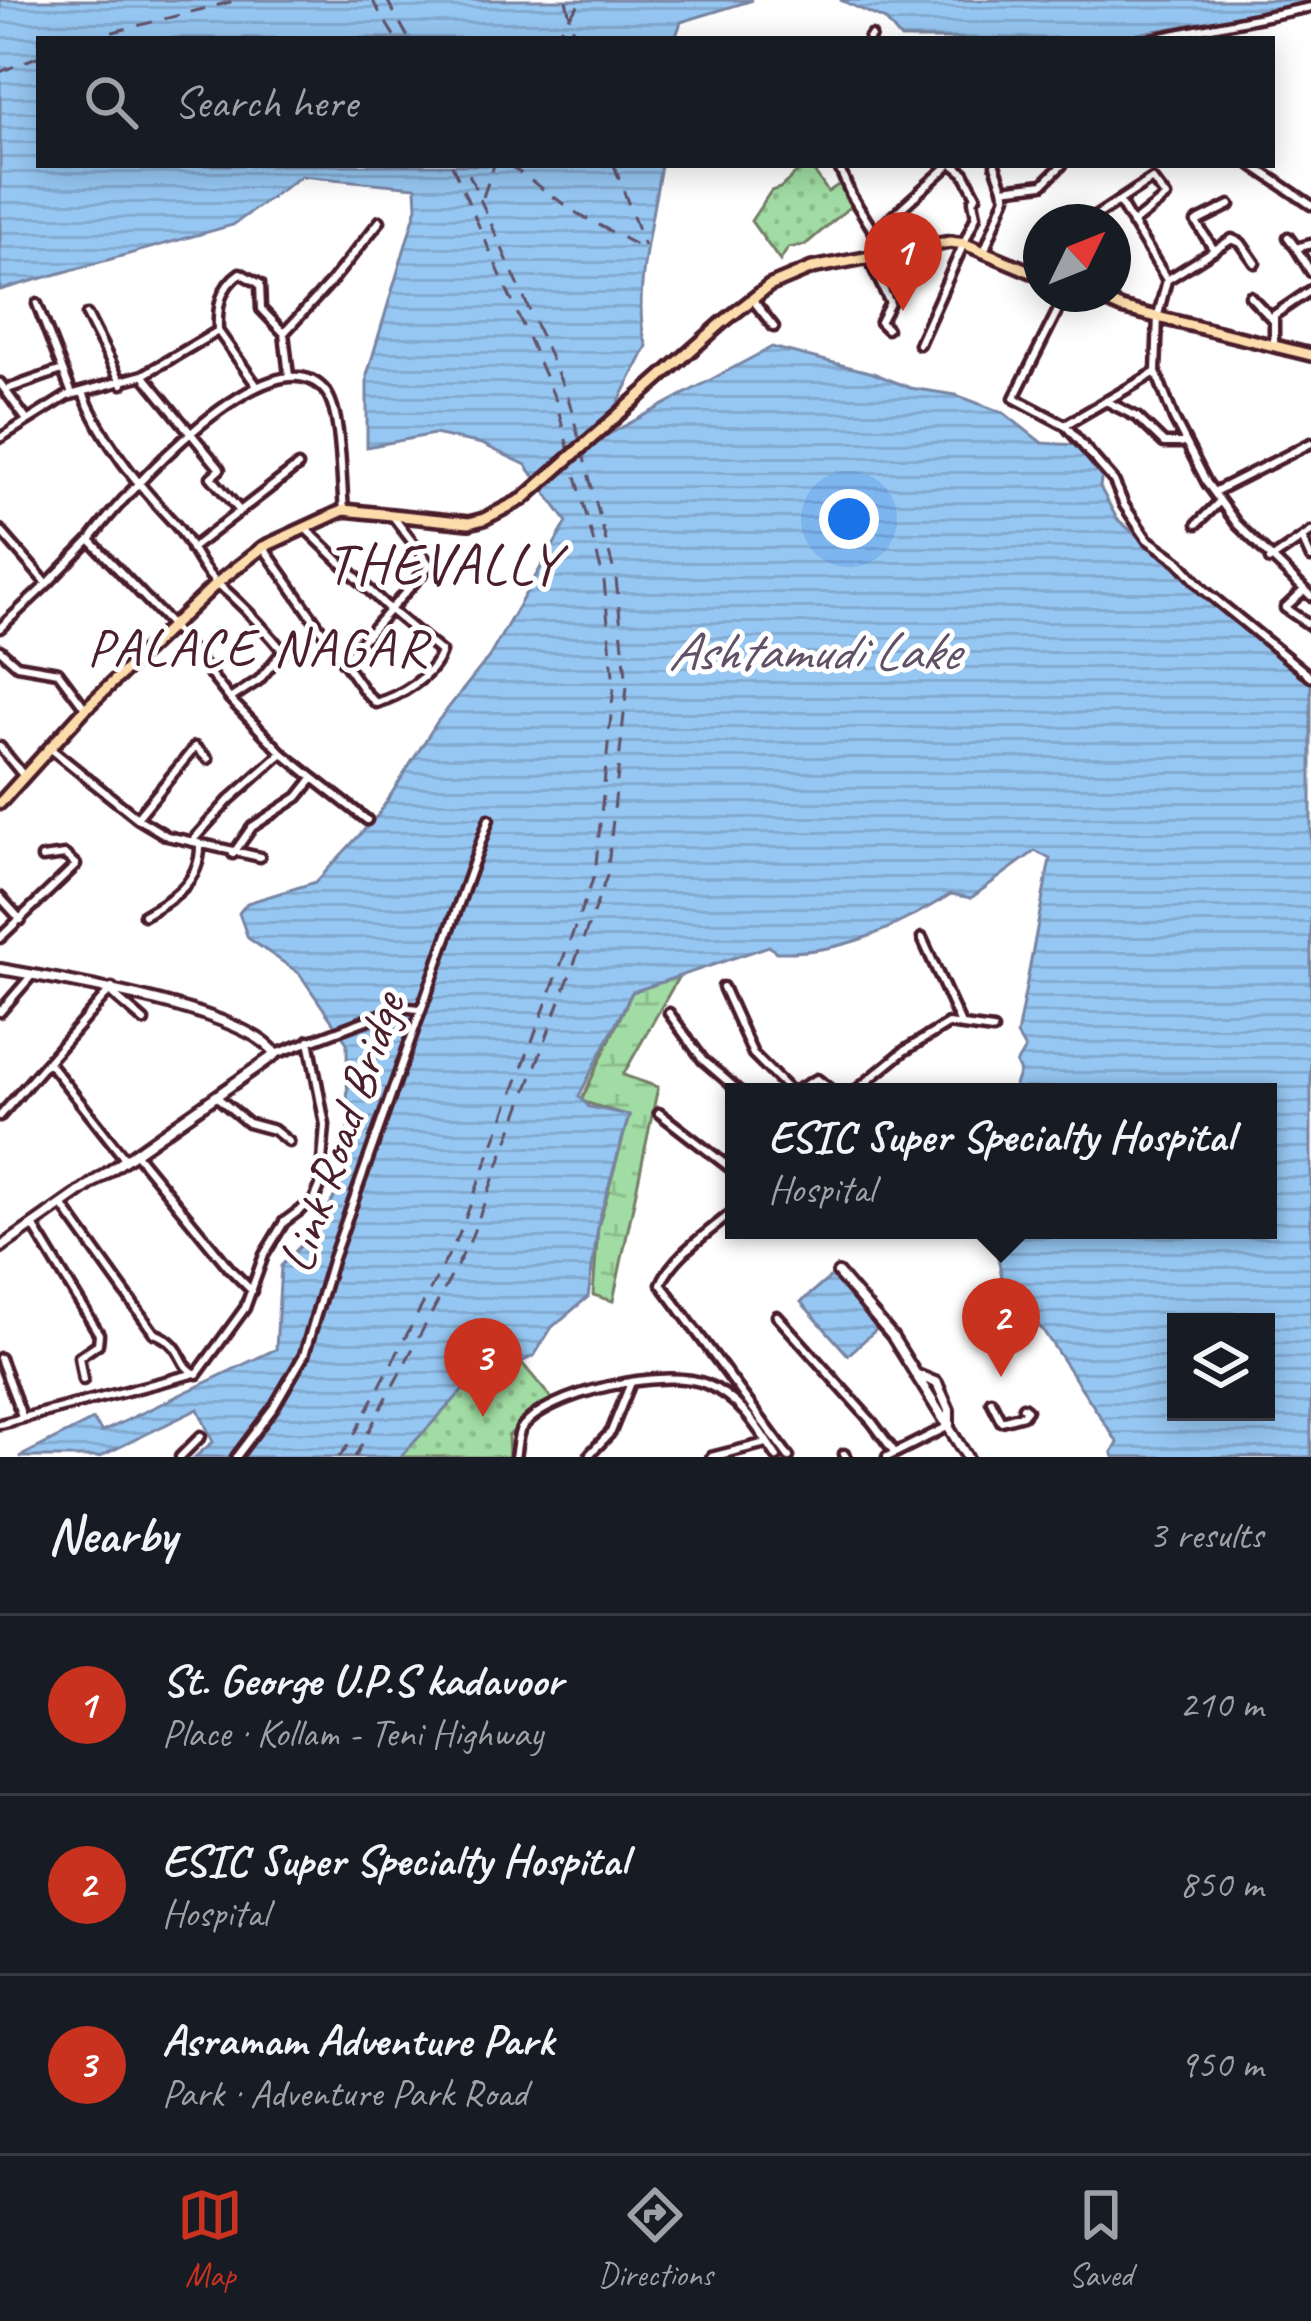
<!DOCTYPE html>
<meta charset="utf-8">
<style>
:root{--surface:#171b24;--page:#242831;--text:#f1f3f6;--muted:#9ea1a6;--line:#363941;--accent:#c8321e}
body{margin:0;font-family:Caveat,sans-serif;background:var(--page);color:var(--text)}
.controls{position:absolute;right:36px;bottom:36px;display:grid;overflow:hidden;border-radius:0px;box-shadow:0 6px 30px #0003}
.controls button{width:108px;height:108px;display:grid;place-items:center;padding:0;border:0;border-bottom:3px solid var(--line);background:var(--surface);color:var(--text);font:60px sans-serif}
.compass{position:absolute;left:1023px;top:204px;width:108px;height:108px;border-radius:50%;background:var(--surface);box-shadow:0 6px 30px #0003;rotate:47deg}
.you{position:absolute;left:849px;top:519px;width:42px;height:42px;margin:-30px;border:9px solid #fff;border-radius:50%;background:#1a73e8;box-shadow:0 0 0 18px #1a73e833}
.badge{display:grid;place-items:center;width:78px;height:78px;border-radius:50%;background:var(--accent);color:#fff;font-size:39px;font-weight:700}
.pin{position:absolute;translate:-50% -99px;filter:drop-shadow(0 3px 6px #0008)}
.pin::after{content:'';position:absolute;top:63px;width:42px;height:36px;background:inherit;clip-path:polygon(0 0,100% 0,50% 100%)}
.popup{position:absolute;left:725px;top:1083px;width:552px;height:156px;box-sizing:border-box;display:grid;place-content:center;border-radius:0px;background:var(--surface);filter:drop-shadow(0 3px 9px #0005);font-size:39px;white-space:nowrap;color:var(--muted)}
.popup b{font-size:45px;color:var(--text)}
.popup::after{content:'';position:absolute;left:50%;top:100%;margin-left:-24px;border:24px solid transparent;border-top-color:var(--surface)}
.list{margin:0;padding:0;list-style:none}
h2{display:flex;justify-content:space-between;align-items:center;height:156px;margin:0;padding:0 48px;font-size:51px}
h2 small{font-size:39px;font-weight:400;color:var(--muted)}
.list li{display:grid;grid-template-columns:78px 1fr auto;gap:36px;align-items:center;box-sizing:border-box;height:180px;padding:0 48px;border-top:3px solid var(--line)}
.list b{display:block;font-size:45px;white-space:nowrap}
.list p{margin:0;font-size:39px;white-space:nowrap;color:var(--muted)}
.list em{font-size:39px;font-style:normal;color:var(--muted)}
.icon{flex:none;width:66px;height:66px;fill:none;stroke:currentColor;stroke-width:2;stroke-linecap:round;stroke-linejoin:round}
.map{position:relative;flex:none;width:1311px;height:1457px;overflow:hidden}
.search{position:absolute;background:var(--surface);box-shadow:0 6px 30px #0003;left:36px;right:36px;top:36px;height:132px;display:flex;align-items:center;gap:30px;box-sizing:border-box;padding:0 42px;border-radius:0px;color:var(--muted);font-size:45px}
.sheet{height:696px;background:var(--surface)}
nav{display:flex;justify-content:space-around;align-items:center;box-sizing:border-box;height:168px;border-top:3px solid var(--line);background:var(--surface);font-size:33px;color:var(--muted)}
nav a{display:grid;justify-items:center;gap:6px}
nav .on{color:var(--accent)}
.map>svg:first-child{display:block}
.wetland{fill:url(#wetland-marsh);stroke:#757e67;stroke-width:3}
.park{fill:url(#park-dots);stroke:#757e67;stroke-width:3}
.water{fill:url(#water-rules);stroke:#7884a2;stroke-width:3;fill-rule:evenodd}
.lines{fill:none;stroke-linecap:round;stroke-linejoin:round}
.ferry{stroke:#615167;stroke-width:3;stroke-dasharray:15 12;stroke-linecap:butt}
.street-casing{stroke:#4a1f2b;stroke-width:15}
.secondary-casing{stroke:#4a1f2b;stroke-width:16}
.primary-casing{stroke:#4a1f2b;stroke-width:18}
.street{stroke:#fff;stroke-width:6}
.secondary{stroke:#fff;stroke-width:8}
.primary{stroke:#fddcac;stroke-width:9}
.labels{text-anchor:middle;stroke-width:10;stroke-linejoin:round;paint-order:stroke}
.street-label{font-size:51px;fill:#4a1f2b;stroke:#fff}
.neighbourhood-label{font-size:54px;letter-spacing:3px;fill:#4a1f2b;stroke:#fff}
.water-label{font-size:54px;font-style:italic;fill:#615167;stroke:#fff}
.quarter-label{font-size:57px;letter-spacing:3px;fill:#4a1f2b;stroke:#fff}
</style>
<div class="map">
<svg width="1311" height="1457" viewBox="0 0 1311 1457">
<defs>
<pattern id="wetland-marsh" width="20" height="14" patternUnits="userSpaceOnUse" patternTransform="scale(3)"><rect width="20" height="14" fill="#a0dca3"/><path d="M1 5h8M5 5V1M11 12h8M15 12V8" fill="none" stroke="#8bbc8c"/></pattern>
<pattern id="park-dots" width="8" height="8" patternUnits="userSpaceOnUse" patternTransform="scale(3)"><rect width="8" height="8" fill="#a0dca3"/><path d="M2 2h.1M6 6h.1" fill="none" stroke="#8bbc8c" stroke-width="1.8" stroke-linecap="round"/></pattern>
<pattern id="water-rules" width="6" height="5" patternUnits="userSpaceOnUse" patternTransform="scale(3)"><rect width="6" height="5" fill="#96c7f2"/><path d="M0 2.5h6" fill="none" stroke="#83aad0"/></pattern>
</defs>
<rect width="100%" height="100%" fill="#fff"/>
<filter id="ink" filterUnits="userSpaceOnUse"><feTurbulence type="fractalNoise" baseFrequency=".00833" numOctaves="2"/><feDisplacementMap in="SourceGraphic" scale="24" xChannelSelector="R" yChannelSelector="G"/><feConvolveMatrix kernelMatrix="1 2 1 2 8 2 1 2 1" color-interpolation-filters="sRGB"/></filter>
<g filter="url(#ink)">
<!-- wetland -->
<path class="wetland" d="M679 976 623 1075 658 1087 613 1301 593 1295 598 1227 629 1116 581 1101 632 992Z"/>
<!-- park -->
<path class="park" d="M805 165H819L815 173 828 192 841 183 852 205 805 245 788 248 780 261 751 221 771 191 780 188Z
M521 1362 552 1399 508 1436 509 1457H400L466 1387Z"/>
<!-- water -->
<path class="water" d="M0 0H753L681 22 675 39H39V165H661C654 210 630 307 647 346L600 439 772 347 873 373 910 388 956 395 1004 413 1042 443 1077 445 1102 473 1100 487 1117 519 1307 677 1311 683V1457H1114L1112 1452 1118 1443 1044 1332 1015 1299 1006 1298 1011 1293 1008 1281 1003 1282 997 1253 1005 1250 999 1230H1268V1092H1012L1020 1072 1016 1064 1025 1049 1017 1035 1050 859 1035 851 971 898 951 894C895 928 844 954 776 952L769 946 632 992 579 1096 589 1107 629 1115 599 1220 588 1297 552 1327 534 1356 466 1387 400 1457H195L213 1442 198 1409 99 1457H19L93 1420 102 1432 276 1349 281 1266 317 1229 348 1171 347 1043 299 973 248 938 239 913 247 903 316 882 378 815 437 722 489 657 567 522 526 465 482 444 434 434 367 447V375L417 207 416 187 301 176 233 225 0 290ZM1176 1322H1266V1412H1176Z
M840 0H1311V4L1108 39H901L885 20Z
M834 1274 880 1326 848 1355 801 1302Z"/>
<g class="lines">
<!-- ferry -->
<path class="ferry" d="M372 0 396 39
M387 0 409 39
M566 0 575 39
M86 39 238 0
M553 39 582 0
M0 72 39 56
M452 165 556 401 569 451
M509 165 578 214 644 249
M614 165 644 246
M483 197 494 165
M339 1457 350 1443 459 1235 595 874 614 686 604 581 572 461
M355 1457 470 1241 607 876 627 686 616 579 568 397 465 165"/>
<defs>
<path id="street" d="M869 39 871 36
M1152 39 1311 7
M838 165 851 195 887 253 915 220
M1252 165 1311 205
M1003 189 1043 184 1062 165
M1120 203 1167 280
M1087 222 1152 179 1166 197 1132 224
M874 233 949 165
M1288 237 1296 248 1311 244
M1296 248 1311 272
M1214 250 1196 222 1230 205
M984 252 1006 196 995 165
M868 257 890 303 880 322 887 329
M1255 263 1241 243 1232 239 1167 280 1158 315 1156 372 1174 419 1207 483 1237 524 1311 596
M1066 294 1014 398 1065 425 1114 481 1124 505 1147 539 1178 561 1204 590 1311 677
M1250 296 1273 320
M752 299 774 327
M37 304 72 394
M87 315 122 384
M218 331 257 386
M1274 343V315L1311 290
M919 344 976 216 973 201 976 196 964 173 954 165
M143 375 220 469 211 477 239 510
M289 376 284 333 331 282 380 221
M0 383 26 419
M5 390 62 370
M83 393C103 442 138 485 174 523 191 541 199 568 218 584 242 604 263 627 283 651L259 680 230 699
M1106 401 1137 417 1164 443H1186
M1065 425 1156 372
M0 438 67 396 143 375 218 331C217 307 220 287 240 273L260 284 261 309 284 333
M1214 492 1311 443
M1197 524 1220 501
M0 530 47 584 0 628
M1302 538 1311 558
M263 547 365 692 376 703C400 696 433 677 441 652L389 609 305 528
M191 549 298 466
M1270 560 1311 532
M47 584 90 540
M1304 590 1285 608 1311 626
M0 650 17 665 58 672 85 708
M343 662 430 565 391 514
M0 747 23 775
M51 749 137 818 167 836 260 857
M313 778 367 820
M137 818 195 747 208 759
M193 840 229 800 281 754
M233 854 252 827 298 797 313 778 282 753 230 699 172 626 90 540C120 499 274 325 326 392 342 413 341 482 344 510
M0 897 21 920
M144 915C173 899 201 881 200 845
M0 938 76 865 65 855 42 858
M922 938 960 1022
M723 987 753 1054 791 1092
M109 991 144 1021
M0 1012 32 975
M669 1013 703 1060 740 1092
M276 1054 401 1007 418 1009
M49 1063 125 1159
M793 1092 817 1079 834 1092
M854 1092 904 1051 948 1024 993 1030
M217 1097 248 1123 274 1130 289 1142
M659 1113 734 1171
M0 1116 112 988
M135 1153 230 1269 252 1291
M63 1206 154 1333C186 1345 177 1367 197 1374L245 1308 264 1255 284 1222 314 1200 320 1186 325 1125 309 1040
M734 1211C710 1231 673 1255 661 1284L789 1457
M34 1227 99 1334 98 1344 79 1357 83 1380
M777 1316 872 1422 895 1453
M0 1358 22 1416
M991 1401 1001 1421 1023 1415 1027 1410 1023 1407
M0 1424 192 1374
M590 1454 611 1432 630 1385
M844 1454 846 1457
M180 1457 201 1436
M236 1457 274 1407 304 1355 332 1261 489 819
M515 1457C517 1449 517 1436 521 1429 545 1392 667 1367 706 1384 740 1398 758 1428 777 1457
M711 1457 766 1443
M887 1457 949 1426"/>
<path id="secondary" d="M0 969C57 979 244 1009 276 1054L0 1248
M838 1273 892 1336 967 1457
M915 1374 937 1383 949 1410V1425"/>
<path id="primary" d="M1090 294 1121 308 1311 355
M0 803 86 708 217 583 263 547 344 510 469 523 484 519 523 499 722 323 769 286 812 268 950 242 965 244 1041 276"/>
</defs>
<!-- street casing -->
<use href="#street" class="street-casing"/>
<!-- secondary casing -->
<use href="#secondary" class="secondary-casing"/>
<!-- primary casing -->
<use href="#primary" class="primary-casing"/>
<!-- street -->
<use href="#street" class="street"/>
<!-- secondary -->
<use href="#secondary" class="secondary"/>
<!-- primary -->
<use href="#primary" class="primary"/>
</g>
</g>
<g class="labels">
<!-- street labels -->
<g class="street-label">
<text transform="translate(340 1132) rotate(-71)" y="18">Link Road Bridge</text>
</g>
<!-- neighbourhood labels -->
<g class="neighbourhood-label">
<text x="258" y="665">PALACE NAGAR</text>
</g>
<!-- water labels -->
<g class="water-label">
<text x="813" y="669">Ashtamudi Lake</text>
</g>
<!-- quarter labels -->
<g class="quarter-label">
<text x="444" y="583">THEVALLY</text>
</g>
</g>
</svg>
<div class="controls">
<button><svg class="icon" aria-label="layers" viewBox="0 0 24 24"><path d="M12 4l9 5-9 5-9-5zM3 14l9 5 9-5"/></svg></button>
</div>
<svg class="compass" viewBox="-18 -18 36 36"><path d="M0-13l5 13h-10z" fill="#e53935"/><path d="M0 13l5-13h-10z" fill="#9ea1a6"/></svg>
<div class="you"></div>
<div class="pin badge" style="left:903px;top:311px">1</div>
<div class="pin badge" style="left:1001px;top:1377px">2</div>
<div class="popup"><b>ESIC Super Specialty Hospital</b>Hospital</div>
<div class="pin badge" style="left:483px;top:1417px">3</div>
<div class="search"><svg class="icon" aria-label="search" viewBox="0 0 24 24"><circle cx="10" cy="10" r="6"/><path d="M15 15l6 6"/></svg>Search here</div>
</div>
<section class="sheet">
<h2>Nearby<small>3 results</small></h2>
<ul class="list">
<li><span class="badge">1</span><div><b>St. George U.P.S kadavoor</b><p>Place · Kollam - Teni Highway</p></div><em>210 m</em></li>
<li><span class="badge">2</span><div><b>ESIC Super Specialty Hospital</b><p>Hospital</p></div><em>850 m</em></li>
<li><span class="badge">3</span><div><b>Asramam Adventure Park</b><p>Park · Adventure Park Road</p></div><em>950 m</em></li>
</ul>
</section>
<nav>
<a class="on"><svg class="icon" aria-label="map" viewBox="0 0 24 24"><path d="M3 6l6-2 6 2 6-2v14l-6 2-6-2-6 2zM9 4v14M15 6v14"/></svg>Map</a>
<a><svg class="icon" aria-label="directions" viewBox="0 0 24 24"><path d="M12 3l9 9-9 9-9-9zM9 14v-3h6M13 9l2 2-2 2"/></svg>Directions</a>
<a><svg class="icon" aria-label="saved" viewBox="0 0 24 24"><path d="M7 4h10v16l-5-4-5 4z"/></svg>Saved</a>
</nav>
